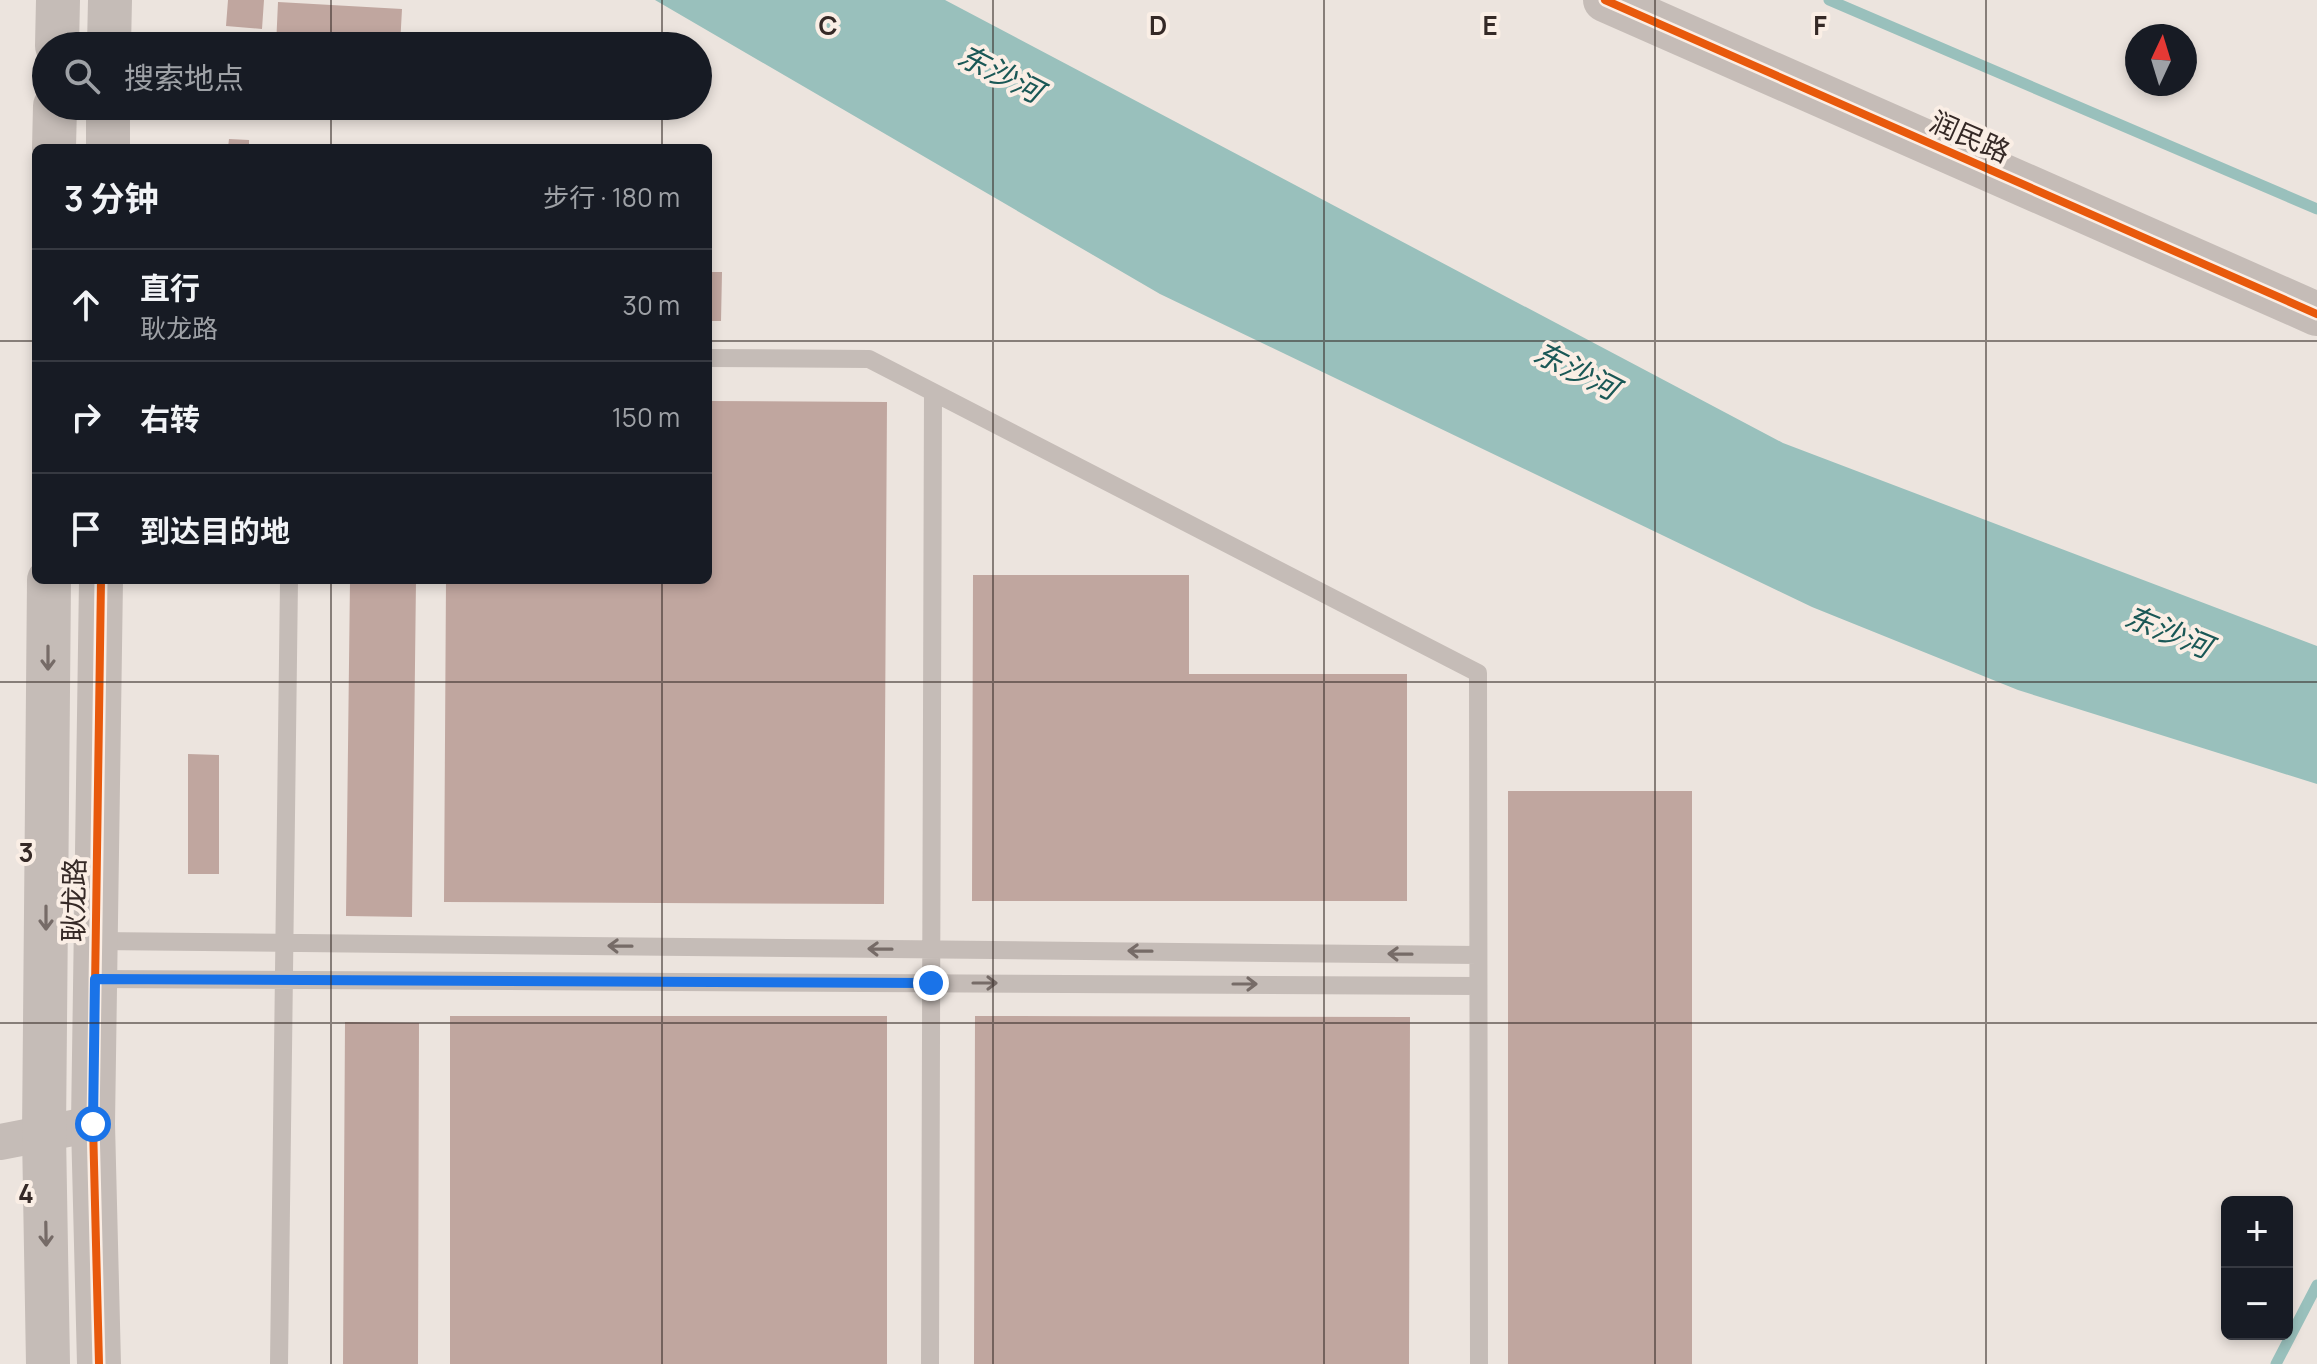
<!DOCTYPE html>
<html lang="zh">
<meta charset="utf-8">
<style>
:root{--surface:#171b24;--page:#20242c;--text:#f1f3f6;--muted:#9ea1a6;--line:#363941}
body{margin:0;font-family:Manrope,"Noto Sans SC",sans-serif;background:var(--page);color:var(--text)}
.controls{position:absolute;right:24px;bottom:24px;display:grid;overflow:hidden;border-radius:12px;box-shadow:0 4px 12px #0003}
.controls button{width:72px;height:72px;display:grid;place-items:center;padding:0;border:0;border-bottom:2px solid var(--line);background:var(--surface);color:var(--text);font:40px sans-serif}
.compass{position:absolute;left:2125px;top:24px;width:72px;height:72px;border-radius:50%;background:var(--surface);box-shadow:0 4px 12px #0003;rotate:4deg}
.stop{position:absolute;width:24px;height:24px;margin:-18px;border:6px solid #1a73e8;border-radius:50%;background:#fff}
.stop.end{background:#1a73e8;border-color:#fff;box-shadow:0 2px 8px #0008}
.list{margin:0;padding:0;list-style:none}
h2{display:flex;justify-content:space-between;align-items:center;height:104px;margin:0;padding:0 32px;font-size:34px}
h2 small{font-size:26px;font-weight:400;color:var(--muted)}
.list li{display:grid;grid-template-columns:52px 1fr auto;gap:24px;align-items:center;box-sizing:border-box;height:112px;padding:0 32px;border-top:2px solid var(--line)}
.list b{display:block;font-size:30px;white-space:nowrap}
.list p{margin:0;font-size:26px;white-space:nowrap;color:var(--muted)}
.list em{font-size:26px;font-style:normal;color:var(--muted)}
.icon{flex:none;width:44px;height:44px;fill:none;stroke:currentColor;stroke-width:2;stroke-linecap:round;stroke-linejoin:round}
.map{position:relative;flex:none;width:2317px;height:1364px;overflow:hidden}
.search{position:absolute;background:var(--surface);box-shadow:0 4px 12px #0003;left:32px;top:32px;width:680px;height:88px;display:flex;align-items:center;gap:20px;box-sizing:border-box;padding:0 28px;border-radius:44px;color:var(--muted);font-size:30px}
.panel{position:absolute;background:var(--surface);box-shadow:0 4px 12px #0003;left:32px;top:144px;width:680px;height:440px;border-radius:12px}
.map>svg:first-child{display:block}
.water{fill:#99c0bc}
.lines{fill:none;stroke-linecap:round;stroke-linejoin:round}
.stream{stroke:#99c0bc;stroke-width:11}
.building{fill:#c0a69f}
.service{stroke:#c5bcb7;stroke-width:18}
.minor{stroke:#c5bcb7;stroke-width:36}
.tertiary{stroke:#c5bcb7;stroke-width:44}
.cycleway-casing{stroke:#faeee5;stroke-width:13}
.cycleway{stroke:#e8590c;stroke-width:8}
.oneway{stroke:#766b67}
.route{stroke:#1a73e8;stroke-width:10}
.grid{fill:none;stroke:#352926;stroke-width:2;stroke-opacity:0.55}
.labels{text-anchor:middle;stroke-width:8;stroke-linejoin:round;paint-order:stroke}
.street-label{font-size:28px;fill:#352926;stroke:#faeee5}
.water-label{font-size:30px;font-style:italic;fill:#1a5856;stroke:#faeee5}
.grid-label{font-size:26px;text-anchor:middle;font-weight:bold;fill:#352926;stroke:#faeee5;stroke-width:8;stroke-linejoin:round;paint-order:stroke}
</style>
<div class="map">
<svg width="2317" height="1364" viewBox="0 0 2317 1364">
<rect width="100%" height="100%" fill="#ece4de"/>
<!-- water -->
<path class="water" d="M655 0H945L1783 443 2317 646V784L2018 690 1812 607 1160 294Z"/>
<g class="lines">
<!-- stream -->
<path class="stream" d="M1829 0 2317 209
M2276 1364 2317 1285"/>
</g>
<!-- building -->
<path class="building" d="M228 0H264L262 29 226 26Z
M278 2 402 9 400 46H276Z
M229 139 249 140V148H228Z
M708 272H722L721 321H708Z
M708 401 887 402 884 904 444 902 446 580H708Z
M973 575H1189V674H1407V901H972Z
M350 580H416L412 917 346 916Z
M188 754 219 755V874H188Z
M1508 791H1692V1364H1508Z
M450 1016H887V1364H450Z
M975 1016 1410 1017 1409 1364H974Z
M345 1022 419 1023 418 1364H343Z"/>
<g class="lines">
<!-- service -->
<path class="service" d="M206 106H257
M708 358 869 359 1478 673 1479 1364
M96 941 1478 955
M95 979 1478 986
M279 1364 289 580
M930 1364 933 392"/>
<!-- minor -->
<path class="minor" d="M0 1142 93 1124"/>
<!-- tertiary -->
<path class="tertiary" d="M1605 0 2317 314
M57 46 58 0
M109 46 110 0
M54 148 55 106
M108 148V106
M48 1364 44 1134 49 580
M99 1364 93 1124 101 580"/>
<defs>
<path id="cycleway" d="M1605 0 2317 314
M99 1364 93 1124 101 580"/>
</defs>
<!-- cycleway casing -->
<use href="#cycleway" class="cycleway-casing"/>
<!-- cycleway -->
<use href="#cycleway" class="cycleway"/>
</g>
<!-- one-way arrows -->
<defs><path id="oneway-shaft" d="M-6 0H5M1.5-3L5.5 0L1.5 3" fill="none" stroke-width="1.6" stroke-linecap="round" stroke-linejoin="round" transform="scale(2)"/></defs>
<g class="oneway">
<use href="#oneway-shaft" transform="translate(48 658) rotate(90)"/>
<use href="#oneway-shaft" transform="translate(46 918) rotate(90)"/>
<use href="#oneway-shaft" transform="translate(620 946) rotate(-179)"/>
<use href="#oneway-shaft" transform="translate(880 949) rotate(-179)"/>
<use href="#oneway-shaft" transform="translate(1140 951) rotate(-179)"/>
<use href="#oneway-shaft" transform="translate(1400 954) rotate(-179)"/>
<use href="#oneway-shaft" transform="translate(985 983)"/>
<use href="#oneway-shaft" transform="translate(1245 984)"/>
<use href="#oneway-shaft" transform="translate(46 1234) rotate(89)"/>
</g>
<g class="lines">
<!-- route -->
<path class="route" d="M93 1124 95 979 931 983"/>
</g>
<!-- grid -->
<path class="grid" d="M331 0V46M662 0V46M993 0V1364M1324 0V1364M1655 0V1364M1986 0V1364M331 106V148M662 106V148M0 341H36M708 341H2317M331 580V1364M662 580V1364M0 682H2317M0 1023H2317"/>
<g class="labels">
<!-- street labels -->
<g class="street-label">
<text transform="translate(1970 137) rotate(24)" y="10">润民路</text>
<text transform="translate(74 900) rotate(-89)" y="10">耿龙路</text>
</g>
<!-- water labels -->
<g class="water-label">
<text transform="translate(1000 74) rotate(27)" y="10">东沙河</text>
<text transform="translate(1576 371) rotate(27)" y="10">东沙河</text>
<text transform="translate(2168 632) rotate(22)" y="10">东沙河</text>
</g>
</g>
<g class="grid-label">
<text x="828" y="35">C</text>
<text x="1158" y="35">D</text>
<text x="1490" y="35">E</text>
<text x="1820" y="35">F</text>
<text x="26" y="862">3</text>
<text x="26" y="1203">4</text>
</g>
</svg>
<div class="controls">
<button>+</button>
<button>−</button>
</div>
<svg class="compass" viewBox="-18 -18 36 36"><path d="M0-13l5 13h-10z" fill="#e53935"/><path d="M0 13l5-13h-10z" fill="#9ea1a6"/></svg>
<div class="stop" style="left:93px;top:1124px"></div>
<div class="stop end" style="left:931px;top:983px"></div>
<div class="search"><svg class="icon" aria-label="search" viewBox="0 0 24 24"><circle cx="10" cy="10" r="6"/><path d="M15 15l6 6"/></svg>搜索地点</div>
<section class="panel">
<h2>3 分钟<small>步行 · 180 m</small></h2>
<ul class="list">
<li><svg class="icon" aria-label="ahead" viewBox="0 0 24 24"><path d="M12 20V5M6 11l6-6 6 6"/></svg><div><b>直行</b><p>耿龙路</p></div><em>30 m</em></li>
<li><svg class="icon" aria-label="right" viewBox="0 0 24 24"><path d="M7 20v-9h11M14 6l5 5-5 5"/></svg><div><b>右转</b></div><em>150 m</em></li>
<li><svg class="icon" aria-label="arrive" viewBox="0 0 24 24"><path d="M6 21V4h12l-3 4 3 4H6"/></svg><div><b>到达目的地</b></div></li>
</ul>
</section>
</div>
